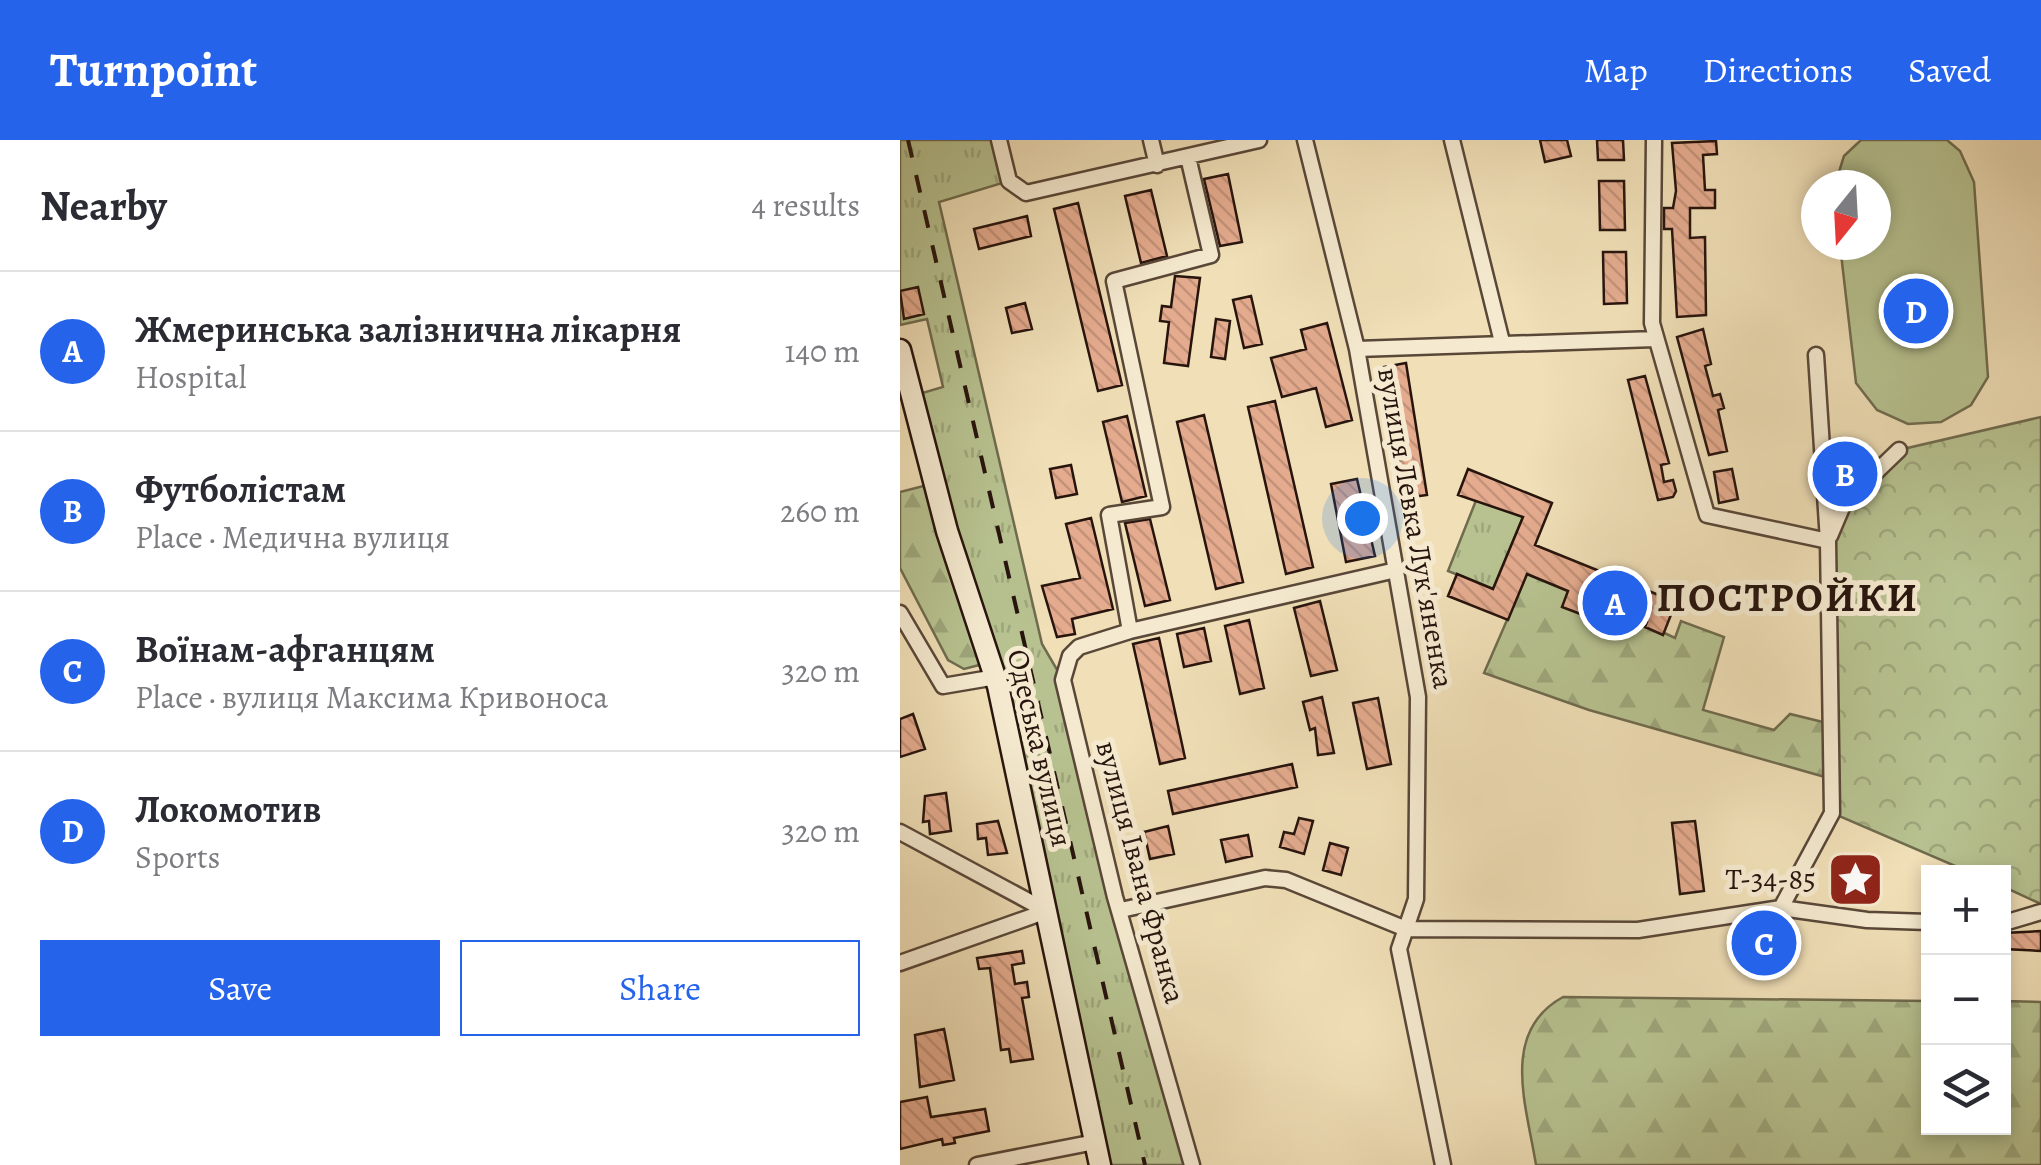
<!DOCTYPE html>
<meta charset="utf-8">
<style>
:root{--surface:#fff;--page:#f7f7f7;--text:#2b2b33;--muted:#7c7c81;--line:#e1e1e2;--accent:#2563eb}
body{margin:0;font-family:Alegreya,serif;background:var(--page);color:var(--text)}
.controls{position:absolute;right:30px;bottom:30px;display:grid;overflow:hidden;border-radius:0px;box-shadow:0 5px 15px #0003}
.controls button{width:90px;height:90px;display:grid;place-items:center;padding:0;border:0;border-bottom:2px solid var(--line);background:var(--surface);color:var(--text);font:50px sans-serif}
.compass{position:absolute;left:901px;top:30px;width:90px;height:90px;border-radius:50%;background:var(--surface);box-shadow:0 5px 15px #0003;rotate:198deg}
.you{position:absolute;left:462px;top:378px;width:35px;height:35px;margin:-25px;border:8px solid #fff;border-radius:50%;background:#1a73e8;box-shadow:0 0 0 15px #1a73e833}
.badge{display:grid;place-items:center;width:65px;height:65px;border-radius:50%;background:var(--accent);color:#fff;font-size:32px;font-weight:700}
.pin{position:absolute;translate:-50% -50%;border:5px solid #fff;box-shadow:0 2px 10px #0006}
.list{margin:0;padding:0;list-style:none}
h2{display:flex;justify-content:space-between;align-items:center;height:130px;margin:0;padding:0 40px;font-size:42px}
h2 small{font-size:32px;font-weight:400;color:var(--muted)}
.list li{display:grid;grid-template-columns:65px 1fr auto;gap:30px;align-items:center;box-sizing:border-box;height:160px;padding:0 40px;border-top:2px solid var(--line)}
.list b{display:block;font-size:38px;white-space:nowrap}
.list p{margin:0;font-size:32px;white-space:nowrap;color:var(--muted)}
.list em{font-size:32px;font-style:normal;color:var(--muted)}
.actions{display:flex;gap:20px;padding:30px 40px}
.actions a{flex:1;padding:22px 0;border:2px solid var(--accent);border-radius:0px;text-align:center;font-size:35px;color:var(--accent)}
.actions .main{background:var(--accent);color:#fff}
.icon{flex:none;width:55px;height:55px;fill:none;stroke:currentColor;stroke-width:2;stroke-linecap:round;stroke-linejoin:round}
.map{position:relative;flex:none;width:1141px;height:1025px;overflow:hidden}
header{display:flex;align-items:center;gap:60px;box-sizing:border-box;height:140px;padding:0 50px;background:var(--accent);color:#fff}
header strong{font-size:48px}
nav{display:flex;gap:55px;margin-inline-start:auto;font-size:35px}
main{display:flex}
aside{flex:1;background:var(--surface)}
.map>svg:first-child{display:block}
.grass{fill:url(#grass-tufts);stroke:#6f6b4e;stroke-width:2.5}
.forest{fill:url(#forest-firs);stroke:#6f6b4e;stroke-width:2.5}
.park{fill:url(#park-crowns);stroke:#6f6b4e;stroke-width:2.5}
.garden{fill:#b7c290;stroke:#6f6b4e;stroke-width:2.5}
.building{fill:url(#building-back-hatch);stroke:#27140d;stroke-width:2.5}
.lines{fill:none;stroke-linecap:round;stroke-linejoin:round}
.minor-casing{stroke:#594738;stroke-width:19}
.secondary-casing{stroke:#27140d;stroke-width:25}
.minor{stroke:#f5ead0;stroke-width:14}
.secondary{stroke:#f5ead0;stroke-width:20}
.rail{stroke:#27140d;stroke-width:4;stroke-dasharray:18 18;stroke-linecap:butt}
.labels{text-anchor:middle;stroke-width:10;stroke-linejoin:round;paint-order:stroke}
.street-label{font-size:30px;fill:#27140d;stroke:#f5ead0}
.poi-label{font-size:30px;fill:#27140d;stroke:#f5ead0;text-anchor:end}
.district-label{font-size:40px;font-weight:bold;letter-spacing:2.5px;fill:#27140d;stroke:#f5ead0}
</style>
<header>
<strong>Turnpoint</strong>
<nav><a>Map</a><a>Directions</a><a>Saved</a></nav>
</header>
<main>
<aside>
<h2>Nearby<small>4 results</small></h2>
<ul class="list">
<li><span class="badge">A</span><div><b>Жмеринська залізнична лікарня</b><p>Hospital</p></div><em>140 m</em></li>
<li><span class="badge">B</span><div><b>Футболістам</b><p>Place · Медична вулиця</p></div><em>260 m</em></li>
<li><span class="badge">C</span><div><b>Воїнам-афганцям</b><p>Place · вулиця Максима Кривоноса</p></div><em>320 m</em></li>
<li><span class="badge">D</span><div><b>Локомотив</b><p>Sports</p></div><em>320 m</em></li>
</ul>
<div class="actions"><a class="main">Save</a><a>Share</a></div>
</aside>
<div class="map">
<svg width="1141" height="1025" viewBox="0 0 1141 1025">
<defs>
<pattern id="grass-tufts" width="24" height="20" patternUnits="userSpaceOnUse" patternTransform="scale(2.5)"><rect width="24" height="20" fill="#b7c290"/><path d="M3 7l-1-3M5 7V3M7 7l1-3M15 17l-1-3M17 17v-4M19 17l1-3" fill="none" stroke="#9da67b"/></pattern>
<pattern id="forest-firs" width="22" height="20" patternUnits="userSpaceOnUse" patternTransform="scale(2.5)"><rect width="22" height="20" fill="#b7c290"/><path d="M5 1l3.5 6h-7zM16 11l3.5 6h-7z" fill="#9da67b"/></pattern>
<pattern id="park-crowns" width="20" height="18" patternUnits="userSpaceOnUse" patternTransform="scale(2.5)"><rect width="20" height="18" fill="#b7c290"/><path d="M2 6a3 3 0 1 1 6 0M12 15a3 3 0 1 1 6 0" fill="none" stroke="#9da67b"/></pattern>
<pattern id="building-back-hatch" width="6" height="6" patternUnits="userSpaceOnUse" patternTransform="scale(2.5)"><rect width="6" height="6" fill="#e4ab8e"/><path d="M-1 5l2 2M0 0l6 6M5-1l2 2" fill="none" stroke="#c49279"/></pattern>
</defs>
<rect width="100%" height="100%" fill="#f0dfb7"/>
<filter id="stains"><feTurbulence type="fractalNoise" baseFrequency=".002" numOctaves="4"/><feColorMatrix values="0 0 0 0 .2 0 0 0 0 .09 0 0 0 0 .02 0 0 0 .5 -.17"/></filter>
<radialGradient id="worn" r=".72"><stop offset=".6" stop-color="#630" stop-opacity="0"/><stop offset="1" stop-color="#630" stop-opacity=".3"/></radialGradient>
<!-- grass -->
<path class="grass" d="M0 0H99L109 41 39 62 142 504 163 540 292 1025H200L99 546 12 256 43 247 27 179 0 185Z
M577 358 623 377 593 449 548 431Z"/>
<!-- forest -->
<path class="forest" d="M35 343 91 522 64 529 48 520 0 428V352Z
M627 434 668 451 663 467 698 481 705 465 775 498 781 481 824 497 803 570 874 590 890 574 931 584 932 639 689 570 584 533Z
M663 857 1028 861V988H1104V861L1141 862V1025H636C627 967 599 892 663 857Z"/>
<!-- park -->
<path class="park" d="M1141 277V764L1104 747V732H1069L932 673 928 401 944 363 999 310Z"/>
<!-- garden -->
<path class="garden" d="M961 0H1047L1060 11 1074 42 1088 237 1071 265 1041 282 1008 284 977 270 956 243 940 105H976V45H935L944 16Z"/>
<!-- building -->
<path class="building" d="M640 0H667L671 16 645 22Z
M697 0H723L724 20H698Z
M816 1 817 14 803 15 805 50H815V68H790V98L805 97 806 175 777 177 772 89H764V68H773L776 51 772 3Z
M328 34 342 102 320 106 304 39Z
M699 41H724L725 90H700Z
M251 50 267 116 241 123 225 56Z
M178 63 222 245 198 251 154 69Z
M127 76 131 96 79 109 74 89Z
M703 112H726L727 163 704 164Z
M275 136 300 138 288 226 264 223 269 182 260 181 262 166 271 167Z
M18 147 24 174 4 179 0 151Z
M351 156 362 204 344 208 333 160Z
M125 163 132 189 112 193 106 168Z
M316 179 330 181 325 219 311 217Z
M427 183 452 280 426 287 416 248 382 257 371 218 406 209 401 190Z
M803 189 811 224 805 226 813 256 820 254 824 268 818 270 827 311 809 315 777 197Z
M506 223 527 355 505 358 484 227Z
M745 236 769 323 761 325 764 342 773 340 776 351 773 357 758 360 728 240Z
M375 261 413 427 386 434 348 267Z
M304 275 343 442 316 449 277 282Z
M227 276 246 356 222 362 203 282Z
M171 325 177 354 156 358 150 329Z
M568 329 652 363 635 405 776 462 763 495 745 487 747 482 705 465 699 481 662 467 668 451 627 434 608 480 548 456 557 434 593 449 623 377 558 355Z
M832 329 838 359 819 363 814 332Z
M457 339 475 416 446 422 431 344Z
M191 378 213 469 172 479 175 494 157 497 142 446 180 438 166 384Z
M250 379 270 460 245 466 225 383Z
M420 461 437 530 411 536 394 468Z
M349 480 364 548 340 554 325 486Z
M304 488 311 521 284 527 277 494Z
M259 498 285 618 260 624 233 504Z
M422 557 434 613 418 615 415 588 410 590 403 562Z
M478 558 491 624 467 629 453 563Z
M13 574 25 609 0 617V579Z
M392 624 397 647 273 674 268 651Z
M46 653 51 691 30 694 29 681 23 682 25 656Z
M399 678 413 681 404 714 380 707 384 692 394 694Z
M98 681 107 713 88 715 86 698 78 699 77 684Z
M795 681 804 751 780 754 772 683Z
M268 686 274 714 250 719 244 692Z
M348 695 352 716 326 722 321 700Z
M430 703 448 708 441 735 423 730Z
M1141 791V811L1104 809V793Z
M122 811 124 823 112 825 115 844 127 842 129 857 122 858 133 919 111 922 109 909 101 910 90 828 79 829 77 818Z
M44 889 54 940 20 947 15 895Z
M27 957 31 977 85 969 89 991 54 998 55 1003 43 1005 42 999 0 1009V962Z"/>
<g class="lines">
<defs>
<path id="minor" d="M99 0 109 41 126 53 359 0
M251 0 257 25
M405 0 457 209 518 557 516 759 499 809 543 1025
M552 0 602 202
M754 0 752 183 807 375 928 401
M457 209 755 199
M930 396 944 363 999 310
M0 473 43 546 96 537
M230 491 209 375 262 367 214 141 311 115 288 17
M0 692 147 771
M881 768 932 673 928 401 916 215
M221 770 365 738 386 740 506 789 738 790 881 768 967 780 1028 782
M1104 783 1141 772
M0 823 147 771
M77 1025 195 1002
M292 1025 215 757 163 540 170 516 179 507 230 491 496 430"/>
<path id="secondary" d="M0 210 47 391 98 546 200 1025"/>
</defs>
<!-- minor casing -->
<use href="#minor" class="minor-casing"/>
<!-- secondary casing -->
<use href="#secondary" class="secondary-casing"/>
<!-- minor -->
<use href="#minor" class="minor"/>
<!-- secondary -->
<use href="#secondary" class="secondary"/>
<!-- rail -->
<path class="rail" d="M8 0 245 1025"/>
</g>
<!-- icons -->
<defs>
<symbol id="sight-square" viewBox="-11 -11 22 22"><rect x="-9" y="-9" width="18" height="18" rx="4" fill="#8f2418" stroke="#f5ead0"/><path d="M0-6L1.8-2.2L6-1.7L2.9 1.2L3.7 5.4L0 3.3L-3.7 5.4L-2.9 1.2L-6-1.7L-1.8-2.2Z" fill="#fff"/></symbol>
</defs>
<g fill-rule="evenodd">
<use href="#sight-square" x="924" y="708" width="63" height="63"/>
</g>
<g class="labels">
<!-- street labels -->
<g class="street-label">
<text transform="translate(516 388) rotate(80)" y="10">вулиця Левка Лук'яненка</text>
<text transform="translate(140 608) rotate(77)" y="10">Одеська вулиця</text>
<text transform="translate(241 732) rotate(75)" y="10">вулиця Івана Франка</text>
</g>
<!-- poi labels -->
<g class="poi-label">
<text x="916" y="749">Т-34-85</text>
</g>
<!-- district labels -->
<g class="district-label">
<text x="888" y="471">ПОСТРОЙКИ</text>
</g>
</g>
<rect width="100%" height="100%" filter="url(#stains)"/>
<rect width="100%" height="100%" fill="url(#worn)"/>
</svg>
<div class="controls">
<button>+</button>
<button>−</button>
<button><svg class="icon" aria-label="layers" viewBox="0 0 24 24"><path d="M12 4l9 5-9 5-9-5zM3 14l9 5 9-5"/></svg></button>
</div>
<svg class="compass" viewBox="-18 -18 36 36"><path d="M0-13l5 13h-10z" fill="#e53935"/><path d="M0 13l5-13h-10z" fill="#7c7c81"/></svg>
<div class="you"></div>
<div class="pin badge" style="left:715px;top:463px">A</div>
<div class="pin badge" style="left:945px;top:334px">B</div>
<div class="pin badge" style="left:864px;top:803px">C</div>
<div class="pin badge" style="left:1016px;top:171px">D</div>
</div>
</main>
